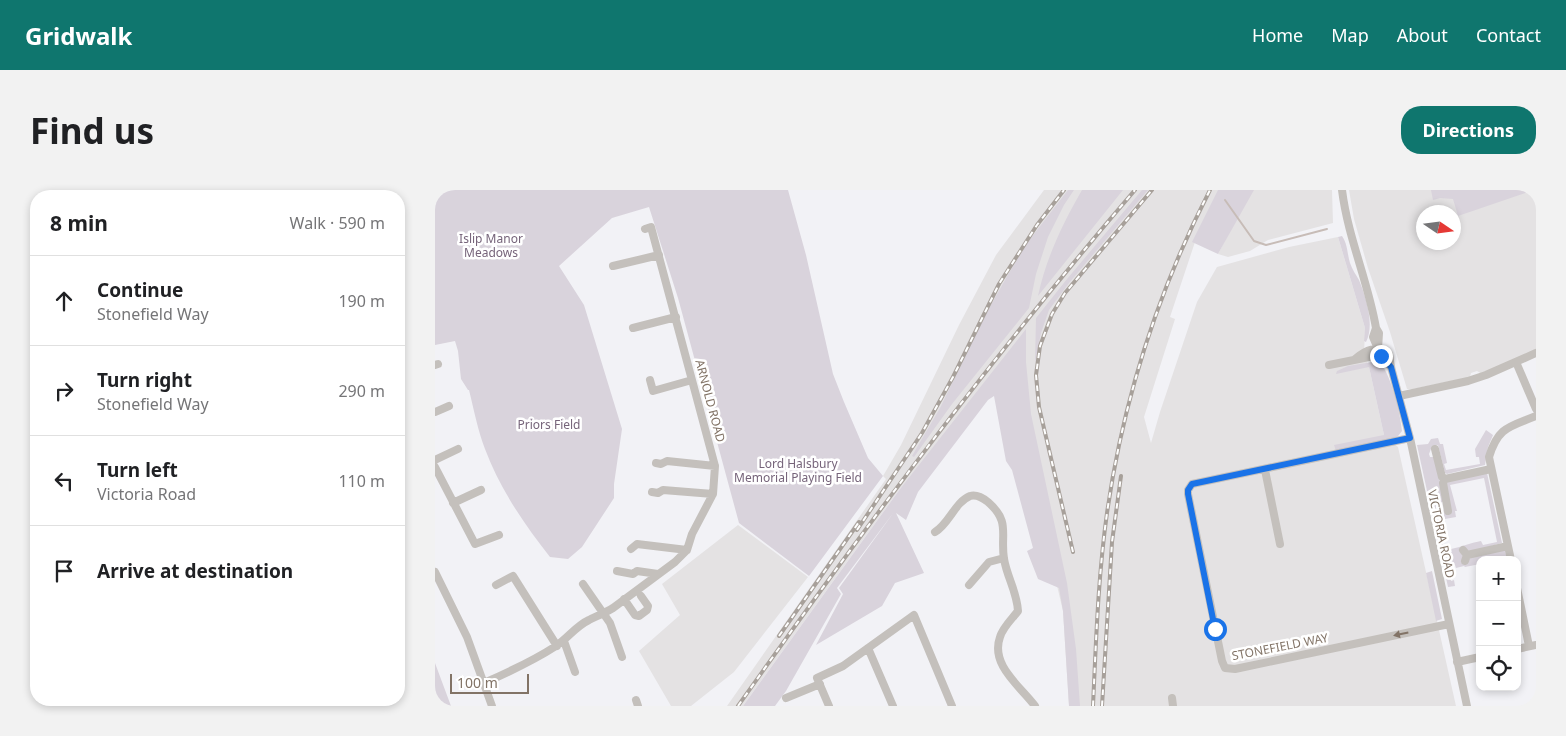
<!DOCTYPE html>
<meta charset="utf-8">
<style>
:root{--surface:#fff;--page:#f2f2f2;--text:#202124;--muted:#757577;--line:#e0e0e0;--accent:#0f766e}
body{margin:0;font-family:"Noto Sans",sans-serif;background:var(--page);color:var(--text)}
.controls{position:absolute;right:15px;bottom:15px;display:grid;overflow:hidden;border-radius:10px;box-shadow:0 2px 8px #0003}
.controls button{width:45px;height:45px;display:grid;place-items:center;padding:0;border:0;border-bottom:1px solid var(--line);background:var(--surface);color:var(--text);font:25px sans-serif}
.compass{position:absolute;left:981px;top:15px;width:45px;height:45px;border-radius:50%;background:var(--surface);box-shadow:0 2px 8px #0003;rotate:103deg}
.scale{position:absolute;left:15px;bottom:12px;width:79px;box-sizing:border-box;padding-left:5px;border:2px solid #827366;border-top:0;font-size:14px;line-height:18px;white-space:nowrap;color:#827366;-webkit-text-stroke:4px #fff;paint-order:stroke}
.stop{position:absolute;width:15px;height:15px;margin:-11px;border:4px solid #1a73e8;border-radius:50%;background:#fff}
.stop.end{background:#1a73e8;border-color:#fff;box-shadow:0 1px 5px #0008}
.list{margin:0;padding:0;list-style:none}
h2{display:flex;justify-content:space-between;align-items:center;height:65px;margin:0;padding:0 20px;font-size:21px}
h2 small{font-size:16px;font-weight:400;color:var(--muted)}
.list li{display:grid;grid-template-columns:32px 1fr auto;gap:15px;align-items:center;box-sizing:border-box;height:90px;padding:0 20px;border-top:1px solid var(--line)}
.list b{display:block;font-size:19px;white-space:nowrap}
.list p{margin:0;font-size:16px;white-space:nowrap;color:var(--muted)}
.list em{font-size:16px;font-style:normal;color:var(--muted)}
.icon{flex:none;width:28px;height:28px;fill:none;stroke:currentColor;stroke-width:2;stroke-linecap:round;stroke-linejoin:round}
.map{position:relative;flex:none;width:1101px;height:516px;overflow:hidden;border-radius:20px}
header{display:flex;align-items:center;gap:30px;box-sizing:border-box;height:70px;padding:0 25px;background:var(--accent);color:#fff}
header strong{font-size:24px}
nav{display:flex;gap:28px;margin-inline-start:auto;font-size:18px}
.intro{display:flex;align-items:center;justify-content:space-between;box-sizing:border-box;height:120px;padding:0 30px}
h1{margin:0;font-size:35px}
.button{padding:12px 22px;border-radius:20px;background:var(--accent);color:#fff;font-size:18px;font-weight:700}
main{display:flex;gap:30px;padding:0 30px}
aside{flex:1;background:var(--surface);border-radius:20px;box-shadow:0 2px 8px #0003}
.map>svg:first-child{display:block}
.built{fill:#e4e2e3;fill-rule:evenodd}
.green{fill:#d9d3dc;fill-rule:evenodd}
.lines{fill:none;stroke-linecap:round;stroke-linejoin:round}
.stream{stroke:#c7bcb7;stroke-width:2}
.minor{stroke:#c4c0bc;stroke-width:8}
.rail-casing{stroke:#a7a09a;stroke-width:4}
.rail{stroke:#fff;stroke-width:2;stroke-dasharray:5.5;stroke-linecap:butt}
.oneway{fill:#827366}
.route{stroke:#1a73e8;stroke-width:6}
.labels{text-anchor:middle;stroke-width:5;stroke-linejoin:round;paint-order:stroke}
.park-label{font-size:12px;fill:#76647a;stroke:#fff}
.street-label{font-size:12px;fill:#827366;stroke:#fff}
</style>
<header>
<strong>Gridwalk</strong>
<nav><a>Home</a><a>Map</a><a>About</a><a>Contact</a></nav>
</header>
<div class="intro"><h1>Find us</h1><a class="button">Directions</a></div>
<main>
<aside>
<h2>8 min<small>Walk · 590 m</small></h2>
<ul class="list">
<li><svg class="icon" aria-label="ahead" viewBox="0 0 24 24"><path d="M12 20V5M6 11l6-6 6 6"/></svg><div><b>Continue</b><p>Stonefield Way</p></div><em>190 m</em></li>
<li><svg class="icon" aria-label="right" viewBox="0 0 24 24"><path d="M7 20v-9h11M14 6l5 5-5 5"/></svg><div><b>Turn right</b><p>Stonefield Way</p></div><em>290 m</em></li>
<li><svg class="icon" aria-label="left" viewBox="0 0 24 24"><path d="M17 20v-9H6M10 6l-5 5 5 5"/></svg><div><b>Turn left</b><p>Victoria Road</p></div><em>110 m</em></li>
<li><svg class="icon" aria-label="arrive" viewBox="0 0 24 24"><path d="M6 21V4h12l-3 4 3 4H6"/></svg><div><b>Arrive at destination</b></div></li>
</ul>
</aside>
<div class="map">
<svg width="1101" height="516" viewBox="0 0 1101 516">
<rect width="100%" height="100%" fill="#f2f2f6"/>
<!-- built -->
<path class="built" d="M609 0H787L764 40 735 127 740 129 709 227 716 253 725 222 762 112 782 77 854 57 903 47 930 138 929 166 934 177 949 245 963 257 1021 516H634L628 421 571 179 465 299 308 516H292L451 289 448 286 466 255 524 135 561 65Z
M817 0H897L898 33 833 50 815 61 793 67 783 64Z
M914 0H1101V160L1047 184 1042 181 1036 183 1035 187 978 199H972L955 142 933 78 919 29ZM988 22H1018V52H988Z
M303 335 373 387 299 482 256 516H236L204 461 245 425 227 394Z"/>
<!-- green -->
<path class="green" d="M0 0H353L371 65 398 184 409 212 433 268 448 286 374 386 304 333 243 108 214 17 177 28 124 76 149 115 187 239 179 294V308L147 357 133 369 115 367C89 334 65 299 50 259 43 241 39 220 34 200H33L26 189 23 161 20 151 0 155Z
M633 0H639L629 15 613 47 601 84 594 118 517 214 479 267 477 266 505 218 552 122 574 83 592 53Z
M647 0H688L603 106C611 68 628 33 647 0Z
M707 0H713L634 93 614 120 606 143 600 173 601 128 632 89Z
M783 0H819L783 64 757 52Z
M996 0H1099L1023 26 1018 9 1005 8 998 10Z
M907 46C913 55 912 63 915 73 917 79 921 85 924 90 931 107 940 135 931 152L929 151 930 138 903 47Z
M591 139V172L596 224 632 393 641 459 645 516H634L628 421 624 398 603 389 592 361 598 358 577 280 571 271 559 206 553 210 483 302 471 330 461 323 489 383 460 393 447 416 381 455 408 404 404 398 459 322 402 398 406 404 351 501 340 516H308L465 299Z
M943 171C955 179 966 226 967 241L963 246 959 248 901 261 899 255 949 245 934 177 901 184 902 181 913 176Z
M1051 240 1058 245 1053 257 1050 275 1012 284 1010 283 1003 255 997 256 994 264 995 267H1000L1009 311 1004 314 1005 319 1010 320 1012 293 1013 291 1052 283 1067 353 1049 358 1034 367 1070 360 1072 370H1066L1065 366 1051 368V370H1045V374L1030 377 1029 376 1021 378 1020 375 1013 377 1016 391 1019 390 1020 396 1013 397 982 255 993 254 996 249 1003 248 1005 254H1008L1012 273 1009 274 1011 280 1045 274 1044 267H1041L1040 259ZM1049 288 1062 352 1048 355 1046 351C1035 353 1026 357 1016 359L1017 362 1010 363 1007 350 1010 348 1009 342H1006L1003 328 1009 327 1010 329 1021 327 1020 321H1022L1015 295Z
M997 381 1007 429 1001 431 991 383Z
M0 473 16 516H0Z"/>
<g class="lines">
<!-- stream -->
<path class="stream" d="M790 10 819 51 831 55 892 39"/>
<!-- minor -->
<path class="minor" d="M907 0C913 48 933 91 941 138L944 143 943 159
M178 76 224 65
M198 138 241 127
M941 138 938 147 946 166 956 177
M920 169C931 160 941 155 954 164L956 177 975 248 1032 516
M1081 172 1101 219
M0 175 3 174
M894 175 934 167 942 160
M215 190 218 201 257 190
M964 206 1033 191 1051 185 1101 163
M0 222 14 216
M975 248 757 294 753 300V304L787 471 790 478 800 479 1014 434
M1000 259 1007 287 1010 289 1008 293 1013 321
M0 270 23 259
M221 273 226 274 232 271 280 276
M0 277 40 354 64 345
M830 280 845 354
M1010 289 1056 279
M217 302 223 303 228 300 278 304
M18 313 46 300
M500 342C514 334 520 312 535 306 542 304 548 308 553 312 576 332 565 344 569 369 572 387 582 402 583 421 577 429 568 437 565 447 555 475 585 496 600 516
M196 359 202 354 252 360
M1028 360 1032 365 1030 371
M1032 365 1073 356
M1076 370 1054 267C1063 237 1074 237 1101 226
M182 381 198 384 202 381 223 384
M0 382 32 447 57 516
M148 394 175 433 187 467
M61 395 78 386 122 456
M534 395 554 372 569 368
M1082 398 1094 456
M189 409 200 425 204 426 212 420 213 416 206 406
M129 451 140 482
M433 458 458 516
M1082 459 1101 455
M1022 472 1045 467
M49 493C74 482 98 471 121 456 133 448 141 436 154 430 162 426 170 423 178 418L240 372 252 360 257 344 278 304 280 276 216 37 210 39
M351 508 385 494
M737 508 738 516
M201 510 203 516
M394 516 382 488 408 476 479 425 517 516"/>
<defs>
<path id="rail" d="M422 340 487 243 518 187 564 94 602 35 629 0
M638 362 604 217 601 185 605 156 617 124 630 103 717 0
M344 446 424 332
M303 516C428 339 559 164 700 0
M658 516C661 452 663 387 672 323 688 211 723 101 775 0
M667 516 677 352 686 286"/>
</defs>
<!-- rail casing -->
<use href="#rail" class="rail-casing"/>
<!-- rail -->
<use href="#rail" class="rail"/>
</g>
<!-- one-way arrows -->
<defs><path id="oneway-solid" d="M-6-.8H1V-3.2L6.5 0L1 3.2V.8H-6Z" transform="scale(1.25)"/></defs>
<use class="oneway" href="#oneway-solid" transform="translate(966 444) rotate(168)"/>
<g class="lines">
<!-- route -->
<path class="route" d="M780 439 753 304V300L757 294 975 248 956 177 946 166"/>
</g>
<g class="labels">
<!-- park labels -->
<g class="park-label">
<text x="56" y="53">Islip Manor<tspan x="56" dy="14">Meadows</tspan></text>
<text x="114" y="239">Priors Field</text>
<text x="363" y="278">Lord Halsbury<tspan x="363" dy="14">Memorial Playing Field</tspan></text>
</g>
<!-- street labels -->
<g class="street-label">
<text transform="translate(275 211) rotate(75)" y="4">ARNOLD ROAD</text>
<text transform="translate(1006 344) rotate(78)" y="4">VICTORIA ROAD</text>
<text transform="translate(845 457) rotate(-11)" y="4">STONEFIELD WAY</text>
</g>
</g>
</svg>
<div class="controls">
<button>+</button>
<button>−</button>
<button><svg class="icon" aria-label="locate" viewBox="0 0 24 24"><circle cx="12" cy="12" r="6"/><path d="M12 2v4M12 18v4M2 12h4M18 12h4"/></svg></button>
</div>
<svg class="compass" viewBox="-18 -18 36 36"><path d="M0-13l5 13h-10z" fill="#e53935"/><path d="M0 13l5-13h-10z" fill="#757577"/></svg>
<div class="scale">100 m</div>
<div class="stop" style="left:780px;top:439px"></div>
<div class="stop end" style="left:946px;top:166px"></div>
</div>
</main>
